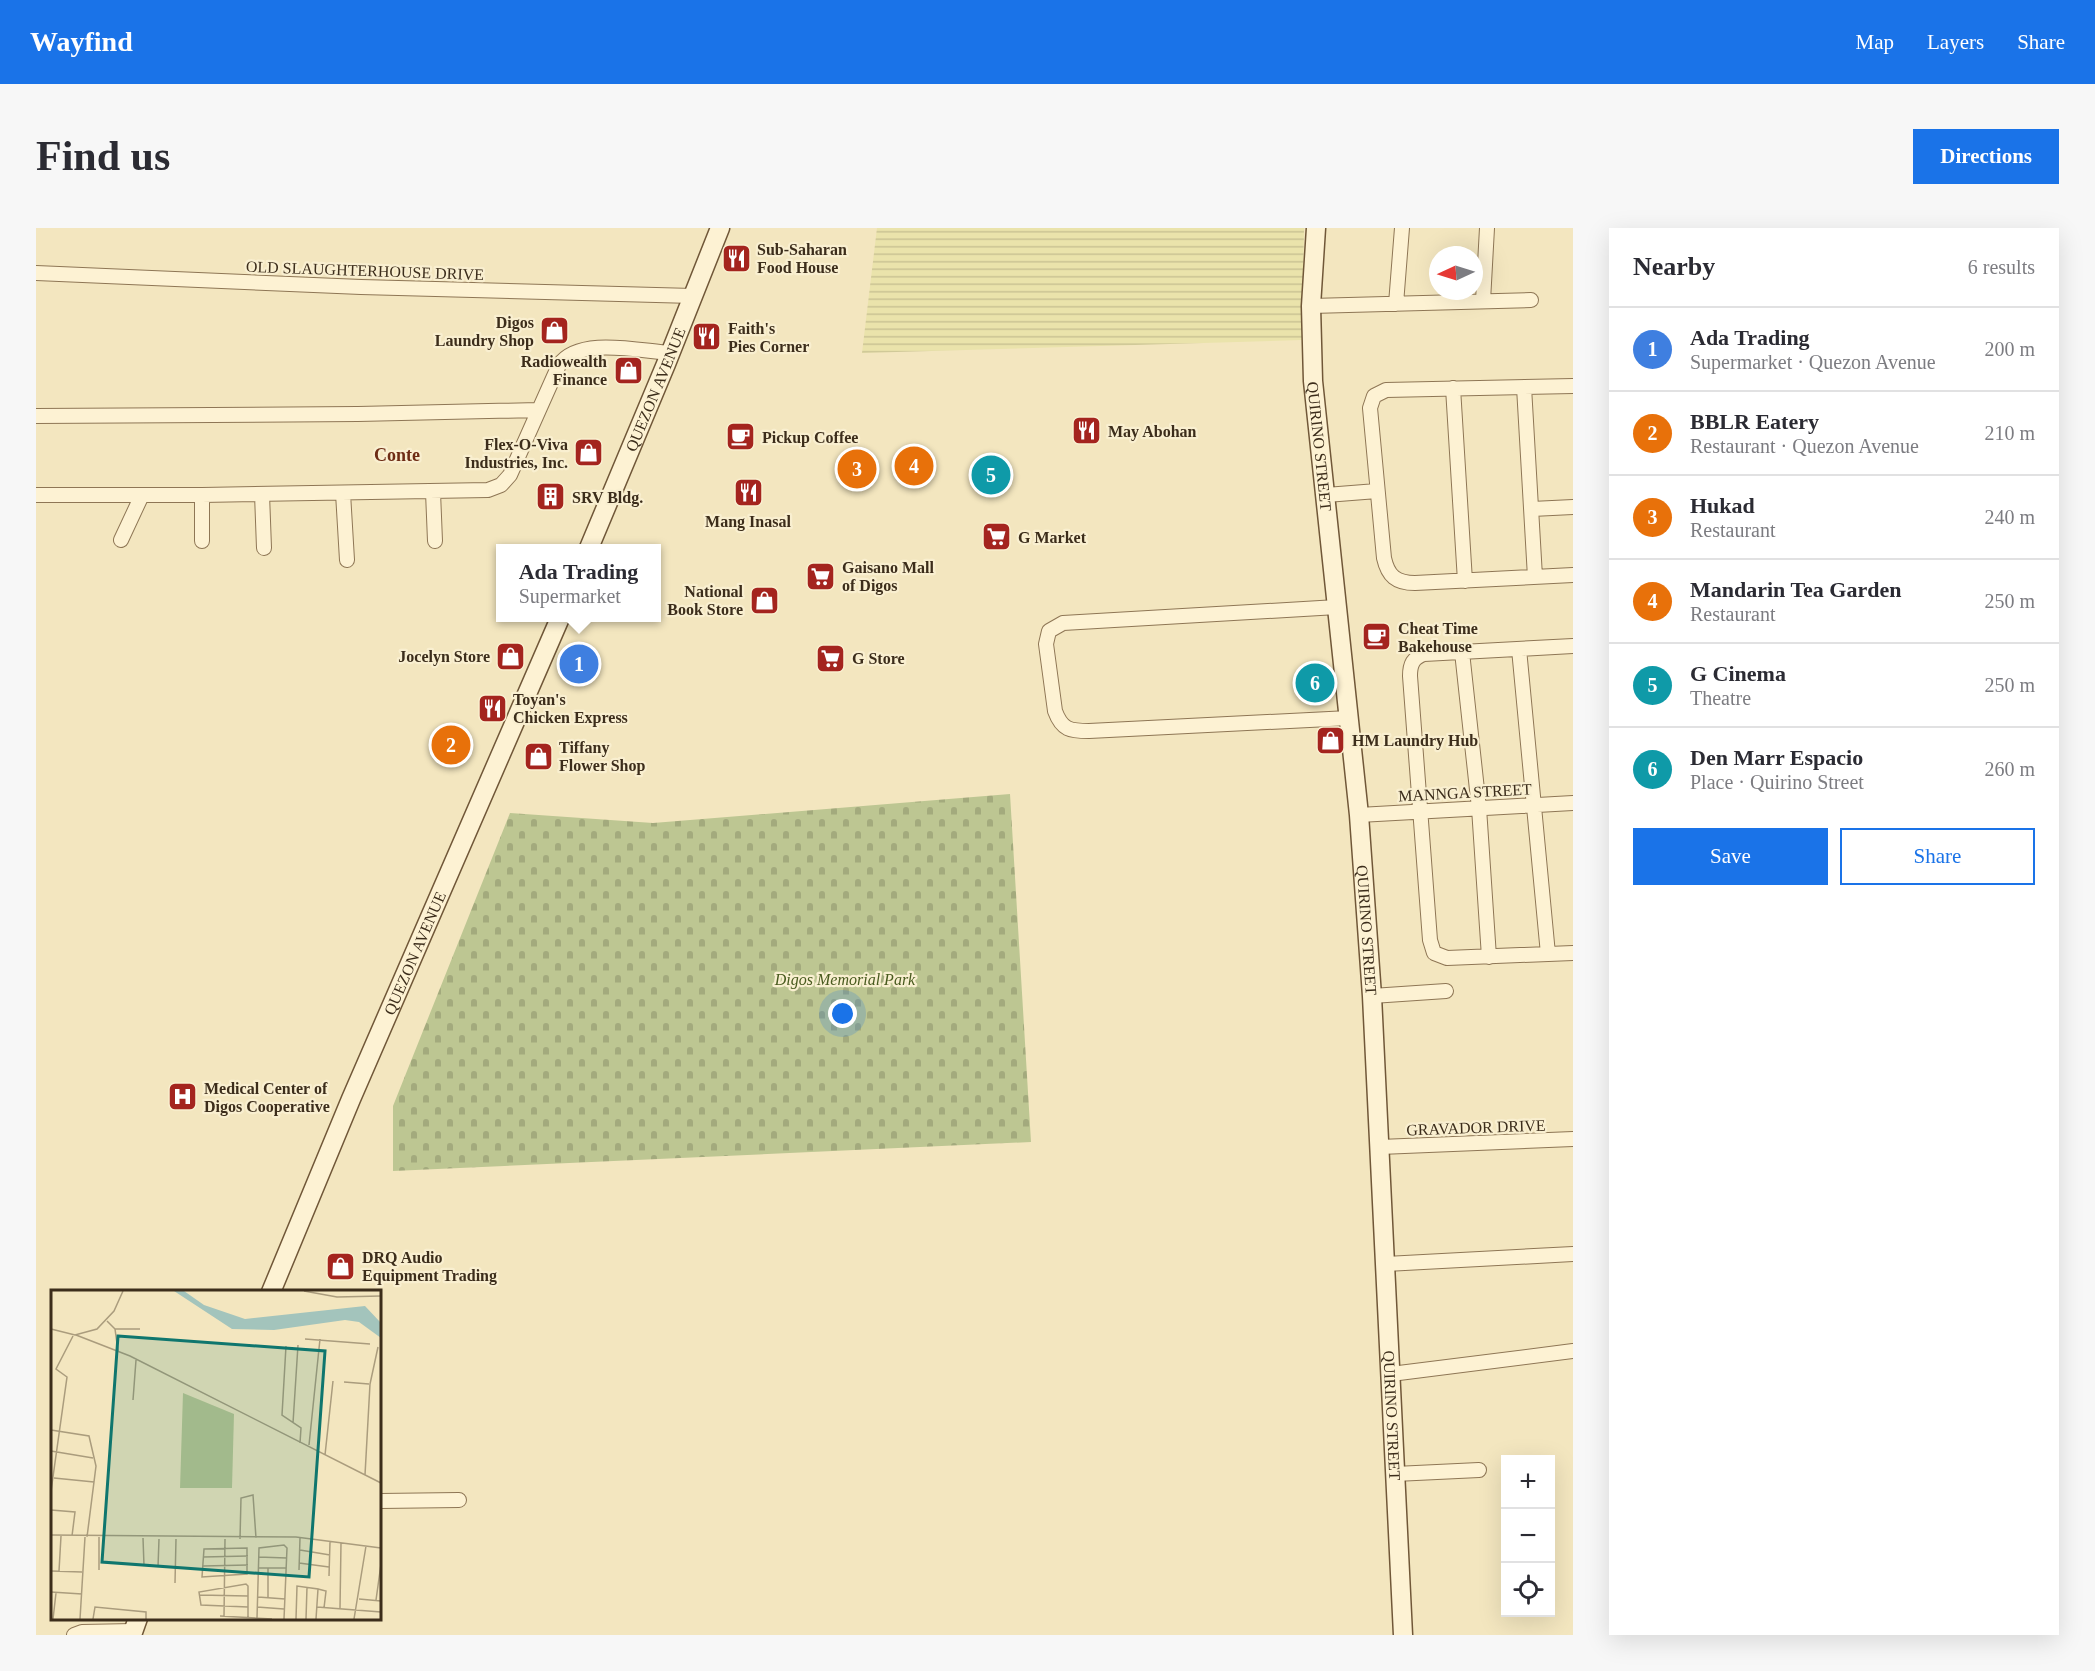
<!DOCTYPE html>
<meta charset="utf-8">
<style>
:root{--surface:#fff;--page:#f7f7f7;--text:#2b2b33;--muted:#7c7c81;--line:#e1e1e2;--accent:#1a73e8}
body{margin:0;font-family:"Times New Roman",serif;background:var(--page);color:var(--text)}
.controls{position:absolute;right:18px;bottom:18px;display:grid;overflow:hidden;border-radius:0px;box-shadow:0 6px 24px #0002}
.controls button{width:54px;height:54px;display:grid;place-items:center;padding:0;border:0;border-bottom:2px solid var(--line);background:var(--surface);color:var(--text);font:30px sans-serif}
.compass{position:absolute;left:1393px;top:18px;width:54px;height:54px;border-radius:50%;background:var(--surface);box-shadow:0 6px 24px #0002;rotate:266deg}
.you{position:absolute;left:807px;top:786px;width:21px;height:21px;margin:-15px;border:4px solid #fff;border-radius:50%;background:#1a73e8;box-shadow:0 0 0 9px #1a73e833}
.badge{display:grid;place-items:center;width:39px;height:39px;border-radius:50%;background:var(--accent);color:#fff;font-size:20px;font-weight:700}
.pin{position:absolute;translate:-50% -50%;border:3px solid #fff;box-shadow:0 2px 6px #0006}
.popup{position:absolute;left:460px;top:316px;width:165px;height:78px;box-sizing:border-box;display:grid;place-content:center;border-radius:0px;background:var(--surface);filter:drop-shadow(0 2px 4px #0005);font-size:20px;white-space:nowrap;color:var(--muted)}
.popup b{font-size:22px;color:var(--text)}
.popup::after{content:'';position:absolute;left:50%;top:100%;margin-left:-12px;border:12px solid transparent;border-top-color:var(--surface)}
.list{margin:0;padding:0;list-style:none}
h2{display:flex;justify-content:space-between;align-items:center;height:78px;margin:0;padding:0 24px;font-size:26px}
h2 small{font-size:20px;font-weight:400;color:var(--muted)}
.list li{display:grid;grid-template-columns:39px 1fr auto;gap:18px;align-items:center;box-sizing:border-box;height:84px;padding:0 24px;border-top:2px solid var(--line)}
.list b{display:block;font-size:22px;white-space:nowrap}
.list p{margin:0;font-size:20px;white-space:nowrap;color:var(--muted)}
.list em{font-size:20px;font-style:normal;color:var(--muted)}
.actions{display:flex;gap:12px;padding:18px 24px}
.actions a{flex:1;padding:14px 0;border:2px solid var(--accent);border-radius:0px;text-align:center;font-size:21px;color:var(--accent)}
.actions .main{background:var(--accent);color:#fff}
.icon{flex:none;width:33px;height:33px;fill:none;stroke:currentColor;stroke-width:2;stroke-linecap:round;stroke-linejoin:round}
.map{position:relative;flex:none;width:1537px;height:1407px;overflow:hidden;border-radius:0px}
header{display:flex;align-items:center;gap:36px;box-sizing:border-box;height:84px;padding:0 30px;background:var(--accent);color:#fff}
header strong{font-size:28px}
nav{display:flex;gap:33px;margin-inline-start:auto;font-size:21px}
.intro{display:flex;align-items:center;justify-content:space-between;box-sizing:border-box;height:144px;padding:0 36px}
h1{margin:0;font-size:42px}
.button{padding:15px 27px;border-radius:0px;background:var(--accent);color:#fff;font-size:21px;font-weight:700}
main{display:flex;gap:36px;padding:0 36px}
aside{flex:1;background:var(--surface);border-radius:0px;box-shadow:0 6px 24px #0002}
.map>svg:first-child{display:block}
.farmland{fill:url(#farmland-rules)}
.cemetery{fill:url(#cemetery-stones)}
.lines{fill:none;stroke-linecap:round;stroke-linejoin:round}
.street-casing{stroke:#8e7655;stroke-width:16}
.secondary-casing{stroke:#705738;stroke-width:21}
.street{stroke:#fdf2d3;stroke-width:14}
.secondary{stroke:#fdf2d3;stroke-width:18}
.labels{text-anchor:middle;stroke-width:4.5;stroke-linejoin:round;paint-order:stroke}
.poi-label{font-size:16px;font-weight:bold;fill:#3c2d1b;stroke:#f9efd0;text-anchor:start}
.street-label{font-size:16px;fill:#3c2d1b;stroke:#f9efd0}
.park-label{font-size:16px;font-style:italic;fill:#495b1f;stroke:#f9efd0}
.neighbourhood-label{font-size:18px;font-weight:bold;fill:#6e2c15;stroke:#f9efd0}
.inset-road{fill:none;stroke:#aa9c7d;stroke-width:1.5}
.view{fill:#0f766e;fill-opacity:0.15;stroke:#0f766e;stroke-width:3}
.inset-edge{fill:none;stroke:#3c2d1b;stroke-width:3}
</style>
<header>
<strong>Wayfind</strong>
<nav><a>Map</a><a>Layers</a><a>Share</a></nav>
</header>
<div class="intro"><h1>Find us</h1><a class="button">Directions</a></div>
<main>
<div class="map">
<svg width="1537" height="1407" viewBox="0 0 1537 1407">
<defs>
<pattern id="farmland-rules" width="6" height="5" patternUnits="userSpaceOnUse" patternTransform="scale(1.5)"><rect width="6" height="5" fill="#eae3ab"/><path d="M0 2.5h6" fill="none" stroke="#cac393"/></pattern>
<pattern id="cemetery-stones" width="16" height="16" patternUnits="userSpaceOnUse" patternTransform="scale(1.5)"><rect width="16" height="16" fill="#bdc692"/><path d="M2 7V4a2 2 0 0 1 4 0v3zM10 15v-3a2 2 0 0 1 4 0v3z" fill="#a3aa7d"/></pattern>
</defs>
<rect width="100%" height="100%" fill="#f3e6bf"/>
<!-- farmland -->
<path class="farmland" d="M841 0H1268L1266 112 826 125Z"/>
<!-- cemetery -->
<path class="cemetery" d="M974 566 995 914 357 943V878L474 585 617 595Z"/>
<g class="lines">
<defs>
<path id="street" d="M0 45 325 59 657 68
M1447 73 1451 0
M1360 76 1366 0
M1275 78 1495 72
M1537 158 1350 162 1338 168 1334 180 1348 330C1352 348 1360 355 1379 355L1537 347
M1488 159 1499 349
M1417 160 1429 353
M0 188 322 186 502 182
M397 264 399 313
M307 265 311 332
M226 266 228 320
M0 267H166L452 262 465 257 474 247 523 137C543 108 603 123 634 125
M1290 267 1341 263
M1496 281 1537 279
M85 312 106 267
M166 313V267
M1301 379 1027 395 1013 403 1010 416 1019 483C1026 502 1034 503 1053 503L1313 490
M1537 418 1388 426C1377 430 1374 436 1374 448L1394 712 1398 725 1411 730 1537 725
M1483 421 1512 726
M1426 424 1443 580 1453 729
M1323 587 1537 575
M1336 768 1410 763
M1344 919 1537 911
M1350 1036 1537 1026
M1355 1146 1537 1123
M1359 1246 1443 1242
M344 1273 423 1272
M38 1407 46 1404 97 1403"/>
<g id="secondary">
<path id="s1" d="M1280 0 1275 78 1277 153 1323 587 1336 768 1367 1407"/>
<path id="s2" d="M553 320 630 136 684 0"/>
<path id="s3" d="M235 1064 315 871 524 390"/>
<path d="M96 1407 102 1390"/>
</g>
</defs>
<!-- street casing -->
<use href="#street" class="street-casing"/>
<!-- secondary casing -->
<use href="#secondary" class="secondary-casing"/>
<!-- street -->
<use href="#street" class="street"/>
<!-- secondary -->
<use href="#secondary" class="secondary"/>
</g>
<!-- icons -->
<defs>
<symbol id="restaurant-square" viewBox="-11 -11 22 22"><rect x="-9" y="-9" width="18" height="18" rx="4" fill="#a4241e" stroke="#f9efd0"/><path d="M-5-6h1v4h1v-4h1v4h1v-4h1v5L-1.5 .5V6h-2V.5L-5-1ZM5-6V6H3V1.5H1.5Q1.5-4 5-6Z" fill="#fff"/></symbol>
<symbol id="shop-square" viewBox="-11 -11 22 22"><rect x="-9" y="-9" width="18" height="18" rx="4" fill="#a4241e" stroke="#f9efd0"/><path d="M-5-2.5h2.3a2.7 3.5 0 0 1 5.4 0H5L5.5 6h-11ZM-1.5-2.5h3a1.5 2.3 0 0 0-3 0Z" fill="#fff"/></symbol>
<symbol id="cafe-square" viewBox="-11 -11 22 22"><rect x="-9" y="-9" width="18" height="18" rx="4" fill="#a4241e" stroke="#f9efd0"/><path d="M-5.5-4.5H6V0H3Q3 3.5 0 3.5H-2.5Q-5.5 3.5-5.5 0ZM3-3.2v2h1.7v-2ZM-6 4.5H4V6H-6Z" fill="#fff"/></symbol>
<symbol id="building-square" viewBox="-11 -11 22 22"><rect x="-9" y="-9" width="18" height="18" rx="4" fill="#a4241e" stroke="#f9efd0"/><path d="M-4-6H4V6H1V3H-1V6H-4ZM-2.5-4.3h1.7v1.8h-1.7ZM.8-4.3h1.7v1.8H.8ZM-2.5-1h1.7V.8h-1.7ZM.8-1h1.7V.8H.8Z" fill="#fff"/></symbol>
<symbol id="supermarket-square" viewBox="-11 -11 22 22"><rect x="-9" y="-9" width="18" height="18" rx="4" fill="#a4241e" stroke="#f9efd0"/><path d="M-6-5.5h2.5l.6 2H6L4.5 2H-2.5L-4.4-4H-6ZM-1.5 3.2a1.3 1.3 0 1 0 .1 0ZM3 3.2a1.3 1.3 0 1 0 .1 0Z" fill="#fff"/></symbol>
<symbol id="hospital-square" viewBox="-11 -11 22 22"><rect x="-9" y="-9" width="18" height="18" rx="4" fill="#a4241e" stroke="#f9efd0"/><path d="M-5-5h3v3.5h4V-5h3V5h-3V1.5h-4V5h-3Z" fill="#fff"/></symbol>
</defs>
<g fill-rule="evenodd">
<use href="#restaurant-square" x="684" y="14" width="33" height="33"/>
<use href="#shop-square" x="502" y="86" width="33" height="33"/>
<use href="#restaurant-square" x="654" y="92" width="33" height="33"/>
<use href="#shop-square" x="576" y="126" width="33" height="33"/>
<use href="#restaurant-square" x="1034" y="186" width="33" height="33"/>
<use href="#cafe-square" x="688" y="192" width="33" height="33"/>
<use href="#shop-square" x="536" y="208" width="33" height="33"/>
<use href="#restaurant-square" x="696" y="248" width="33" height="33"/>
<use href="#building-square" x="498" y="252" width="33" height="33"/>
<use href="#supermarket-square" x="944" y="292" width="33" height="33"/>
<use href="#supermarket-square" x="768" y="332" width="33" height="33"/>
<use href="#shop-square" x="712" y="356" width="33" height="33"/>
<use href="#cafe-square" x="1324" y="392" width="33" height="33"/>
<use href="#shop-square" x="458" y="412" width="33" height="33"/>
<use href="#supermarket-square" x="778" y="414" width="33" height="33"/>
<use href="#restaurant-square" x="440" y="464" width="33" height="33"/>
<use href="#shop-square" x="1278" y="496" width="33" height="33"/>
<use href="#shop-square" x="486" y="512" width="33" height="33"/>
<use href="#hospital-square" x="130" y="852" width="33" height="33"/>
<use href="#shop-square" x="288" y="1022" width="33" height="33"/>
</g>
<g class="labels">
<!-- poi labels -->
<g class="poi-label">
<text x="721" y="27">Sub-Saharan<tspan x="721" dy="18">Food House</tspan></text>
<text x="498" y="100" text-anchor="end">Digos<tspan x="498" dy="18">Laundry Shop</tspan></text>
<text x="692" y="106">Faith's<tspan x="692" dy="18">Pies Corner</tspan></text>
<text x="571" y="139" text-anchor="end">Radiowealth<tspan x="571" dy="18">Finance</tspan></text>
<text x="1072" y="209">May Abohan</text>
<text x="726" y="215">Pickup Coffee</text>
<text x="532" y="222" text-anchor="end">Flex-O-Viva<tspan x="532" dy="18">Industries, Inc.</tspan></text>
<text x="536" y="275">SRV Bldg.</text>
<text x="712" y="299" text-anchor="middle">Mang Inasal</text>
<text x="982" y="315">G Market</text>
<text x="806" y="345">Gaisano Mall<tspan x="806" dy="18">of Digos</tspan></text>
<text x="707" y="369" text-anchor="end">National<tspan x="707" dy="18">Book Store</tspan></text>
<text x="1362" y="406">Cheat Time<tspan x="1362" dy="18">Bakehouse</tspan></text>
<text x="454" y="434" text-anchor="end">Jocelyn Store</text>
<text x="816" y="436">G Store</text>
<text x="477" y="477">Toyan's<tspan x="477" dy="18">Chicken Express</tspan></text>
<text x="1316" y="518">HM Laundry Hub</text>
<text x="523" y="525">Tiffany<tspan x="523" dy="18">Flower Shop</tspan></text>
<text x="168" y="866">Medical Center of<tspan x="168" dy="18">Digos Cooperative</tspan></text>
<text x="326" y="1035">DRQ Audio<tspan x="326" dy="18">Equipment Trading</tspan></text>
</g>
<!-- street labels -->
<g class="street-label">
<text transform="translate(329 42) rotate(2)" y="6">OLD SLAUGHTERHOUSE DRIVE</text>
<text dy="6" stroke="none"><textPath href="#s2" startOffset="172">QUEZON AVENUE</textPath></text>
<text dy="6" stroke="none"><textPath href="#s1" startOffset="219">QUIRINO STREET</textPath></text>
<text transform="translate(1429 564) rotate(-3)" y="6">MANNGA STREET</text>
<text dy="6" stroke="none"><textPath href="#s1" startOffset="705">QUIRINO STREET</textPath></text>
<text dy="6" stroke="none"><textPath href="#s3" startOffset="368">QUEZON AVENUE</textPath></text>
<text transform="translate(1440 899) rotate(-2)" y="6">GRAVADOR DRIVE</text>
<text dy="6" stroke="none"><textPath href="#s1" startOffset="1191">QUIRINO STREET</textPath></text>
</g>
<!-- park labels -->
<g class="park-label">
<text x="809" y="757">Digos Memorial Park</text>
</g>
<!-- neighbourhood labels -->
<g class="neighbourhood-label">
<text x="361" y="233">Conte</text>
</g>
</g>
<!-- overview -->
<g transform="translate(15 1062)">
<rect width="330" height="330" fill="#f3e6bf"/>
<path d="M132 103 183 124 181 198H129Z" fill="#bdc692"/>
<path d="M123 1H133L153 15 194 29 314 16 330 33V48L308 32 294 30 223 40 181 39Z" fill="#a3c4bc"/>
<path class="inset-road" d="M253 1 286 7 330 6M56 31 64 39H89M0 39 24 45 46 39 63 21 72 1M64 39 67 61M25 45 79 66 330 193M254 49 319 54M235 56 231 125 250 138 249 153M293 92 318 94M82 110 85 70M242 133 247 55M0 140 38 146 45 176 36 247M258 155 269 49M0 161 42 168M274 165 282 91M314 185 319 94 327 57M3 188 43 192M0 201 16 87 5 79 22 46M0 220 24 222 21 246M0 245 245 247 330 258M48 247V280M92 248 93 276M189 249 190 208 202 205 205 248M196 258V284L151 287 153 259ZM249 260 279 265M152 267 197 266M207 267 236 268M248 273 278 277M152 276 197 275M107 277 108 249M207 278H235M248 280 249 248M0 281 31 282M8 281 10 246M278 286 279 252M124 293 125 249M267 299 275 301 273 318M0 302 31 304M148 305 197 306M207 307 234 309M217 307V278M308 309 330 311M325 310 330 274M206 317 233 319M266 317 330 322M289 318 290 253M169 326 221 329M173 327 174 249M197 327V296L195 294 148 302 150 315 197 317M206 328 208 258 233 255 236 258 233 329M2 329 5 303M29 329 34 247M42 329 44 317 95 322V329M245 329 246 296 267 299 265 329M255 329 256 297M303 329 315 256"/>
<path class="view" d="M67 46 274 61 258 287 51 272Z"/>
<rect width="330" height="330" class="inset-edge"/>
</g>
</svg>
<div class="controls">
<button>+</button>
<button>−</button>
<button><svg class="icon" aria-label="locate" viewBox="0 0 24 24"><circle cx="12" cy="12" r="6"/><path d="M12 2v4M12 18v4M2 12h4M18 12h4"/></svg></button>
</div>
<svg class="compass" viewBox="-18 -18 36 36"><path d="M0-13l5 13h-10z" fill="#e53935"/><path d="M0 13l5-13h-10z" fill="#7c7c81"/></svg>
<div class="you"></div>
<div class="pin badge" style="left:543px;top:436px;background:#3f7fe0">1</div>
<div class="popup"><b>Ada Trading</b>Supermarket</div>
<div class="pin badge" style="left:415px;top:517px;background:#e8710a">2</div>
<div class="pin badge" style="left:821px;top:241px;background:#e8710a">3</div>
<div class="pin badge" style="left:878px;top:238px;background:#e8710a">4</div>
<div class="pin badge" style="left:955px;top:247px;background:#0f9aa8">5</div>
<div class="pin badge" style="left:1279px;top:455px;background:#0f9aa8">6</div>
</div>
<aside>
<h2>Nearby<small>6 results</small></h2>
<ul class="list">
<li><span class="badge" style="background:#3f7fe0">1</span><div><b>Ada Trading</b><p>Supermarket · Quezon Avenue</p></div><em>200 m</em></li>
<li><span class="badge" style="background:#e8710a">2</span><div><b>BBLR Eatery</b><p>Restaurant · Quezon Avenue</p></div><em>210 m</em></li>
<li><span class="badge" style="background:#e8710a">3</span><div><b>Hukad</b><p>Restaurant</p></div><em>240 m</em></li>
<li><span class="badge" style="background:#e8710a">4</span><div><b>Mandarin Tea Garden</b><p>Restaurant</p></div><em>250 m</em></li>
<li><span class="badge" style="background:#0f9aa8">5</span><div><b>G Cinema</b><p>Theatre</p></div><em>250 m</em></li>
<li><span class="badge" style="background:#0f9aa8">6</span><div><b>Den Marr Espacio</b><p>Place · Quirino Street</p></div><em>260 m</em></li>
</ul>
<div class="actions"><a class="main">Save</a><a>Share</a></div>
</aside>
</main>
